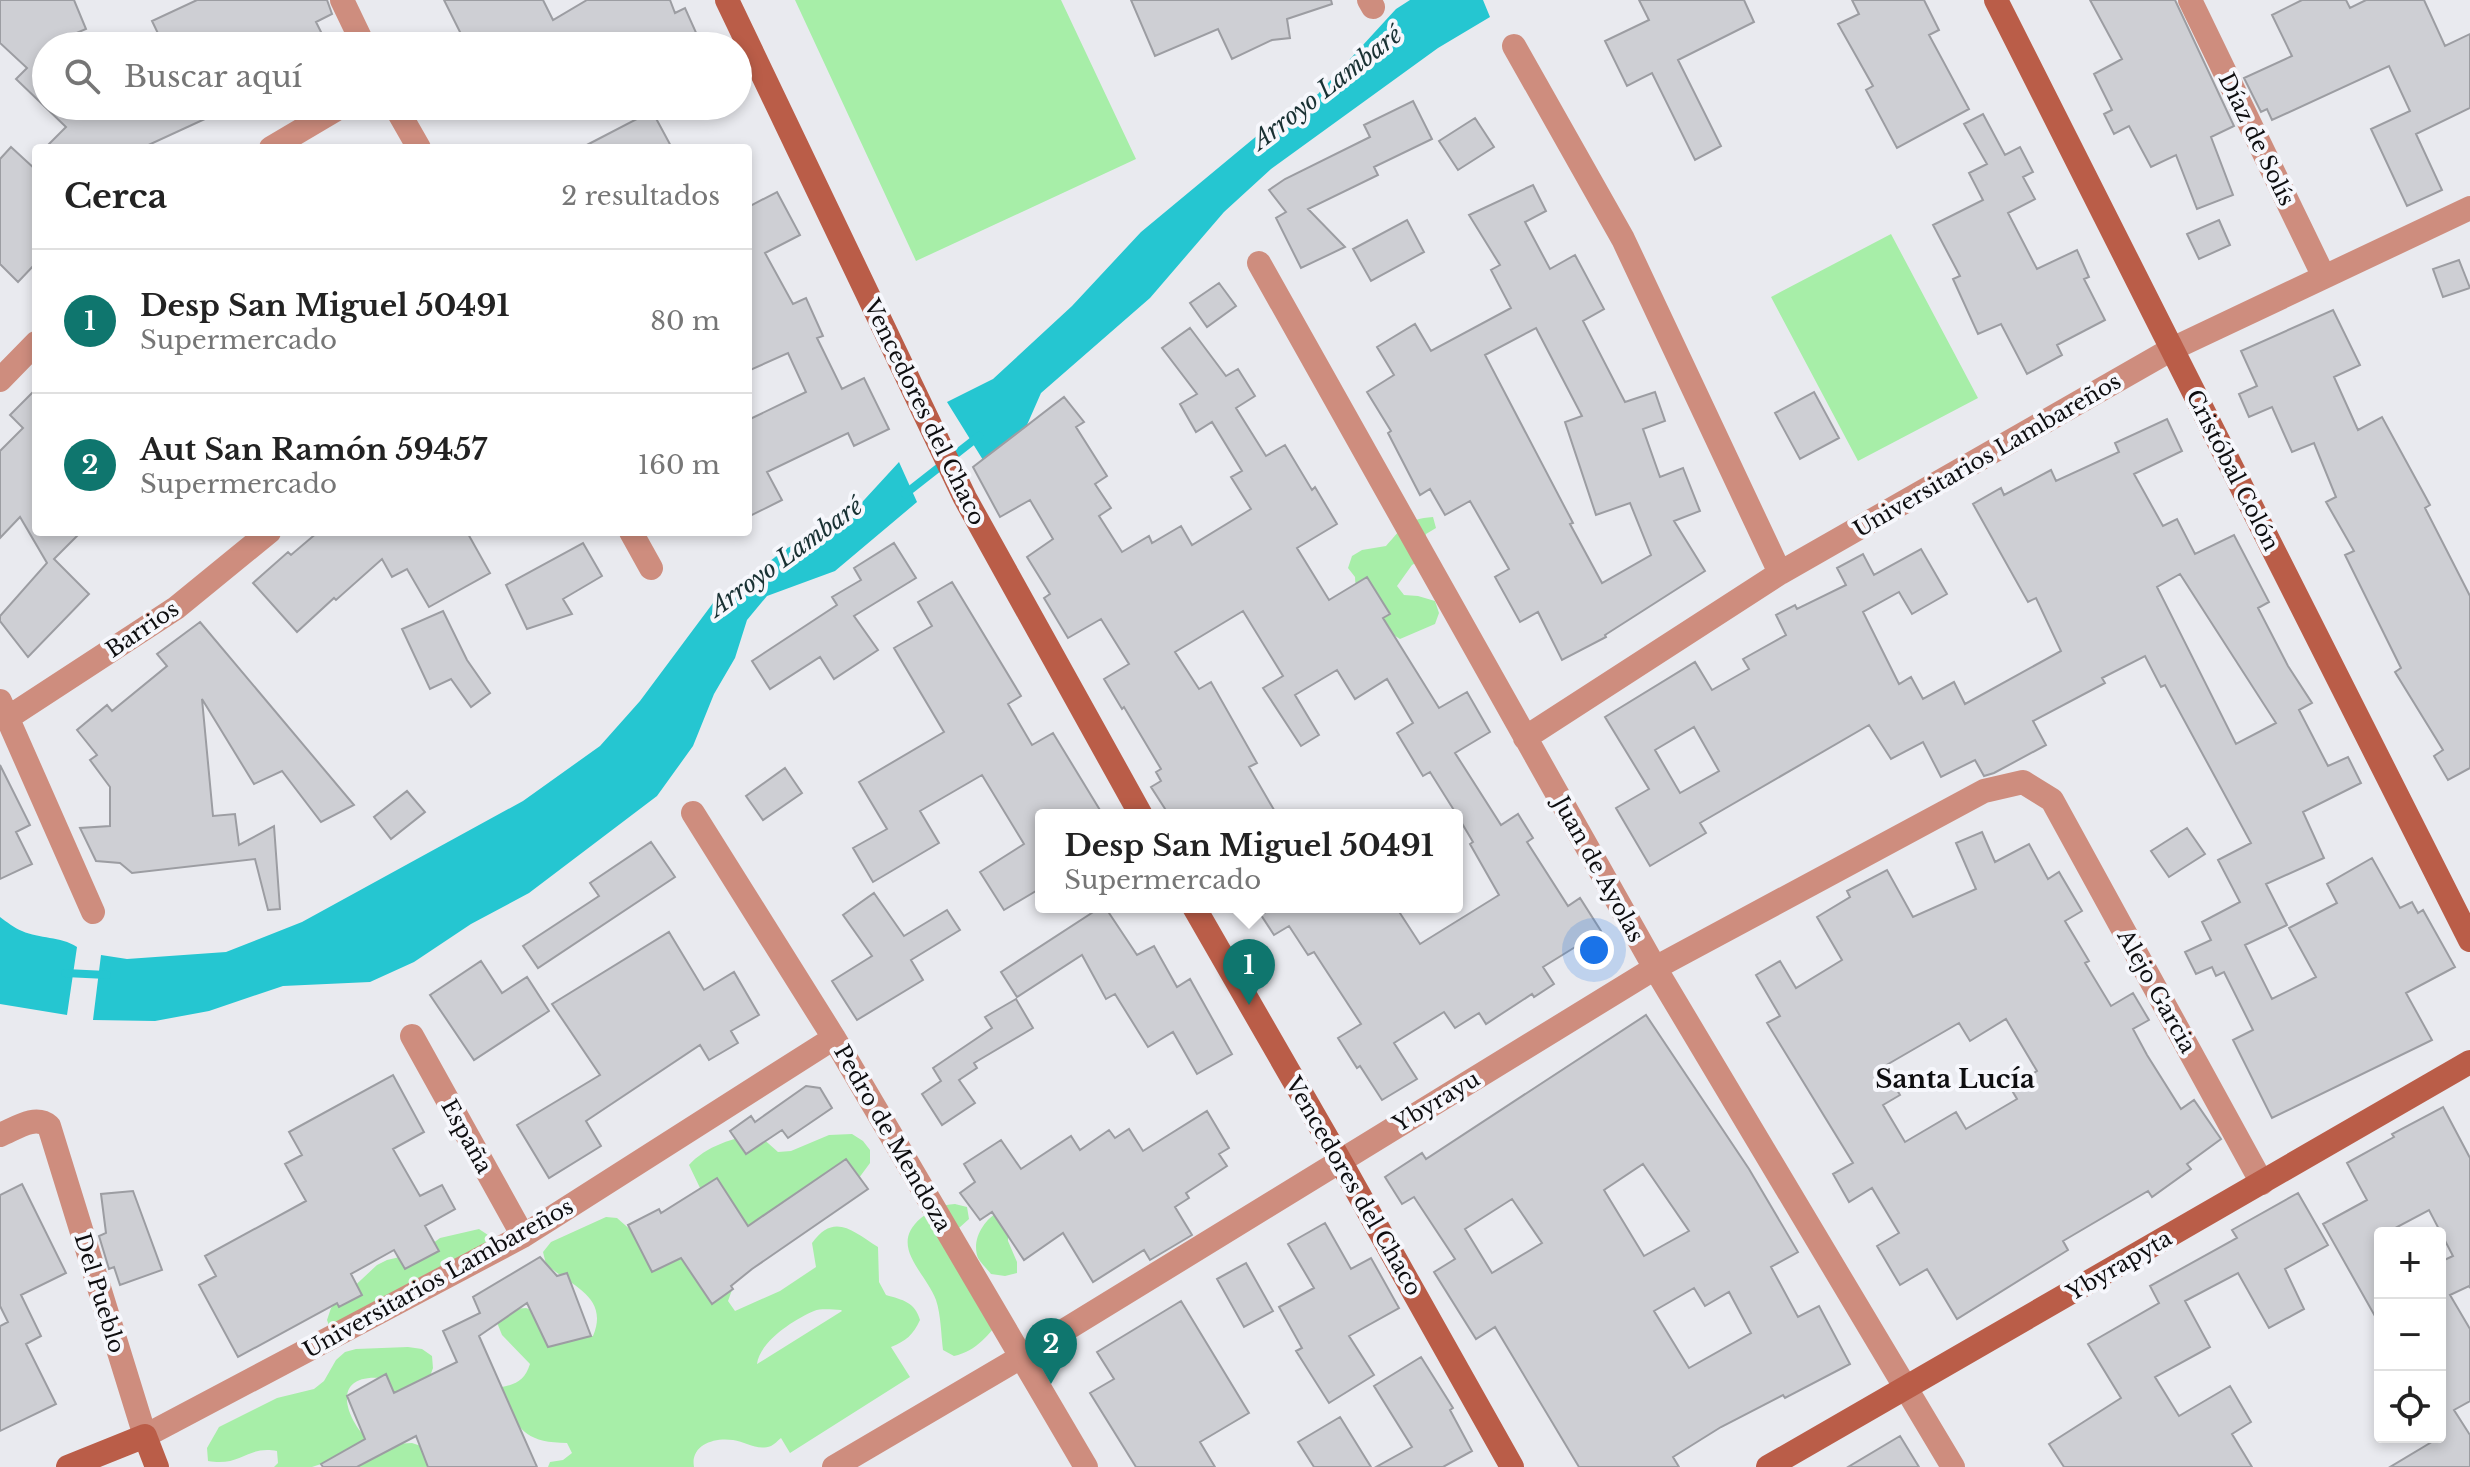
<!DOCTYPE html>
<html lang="es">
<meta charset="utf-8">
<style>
:root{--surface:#fff;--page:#f2f2f2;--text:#222;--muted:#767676;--line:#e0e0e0;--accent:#0f766e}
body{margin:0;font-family:"Libre Baskerville",serif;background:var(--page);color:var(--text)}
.controls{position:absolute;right:24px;bottom:24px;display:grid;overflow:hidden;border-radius:8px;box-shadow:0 4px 12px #0003}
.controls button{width:72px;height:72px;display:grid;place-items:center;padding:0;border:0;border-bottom:2px solid var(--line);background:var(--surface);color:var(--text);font:40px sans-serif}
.you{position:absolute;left:1594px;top:950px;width:28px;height:28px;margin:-20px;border:6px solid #fff;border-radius:50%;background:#1a73e8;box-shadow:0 0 0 12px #1a73e833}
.badge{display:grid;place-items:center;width:52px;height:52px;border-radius:50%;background:var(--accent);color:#fff;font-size:26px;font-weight:700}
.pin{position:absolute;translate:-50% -66px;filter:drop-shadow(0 2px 4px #0008)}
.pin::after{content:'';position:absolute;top:42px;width:28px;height:24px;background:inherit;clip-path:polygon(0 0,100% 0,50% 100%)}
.popup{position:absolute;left:1035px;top:809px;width:428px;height:104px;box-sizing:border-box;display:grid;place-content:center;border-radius:8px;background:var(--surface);filter:drop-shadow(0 2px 6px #0005);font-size:26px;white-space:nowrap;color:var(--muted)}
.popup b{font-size:30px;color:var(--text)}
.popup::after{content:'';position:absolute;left:50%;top:100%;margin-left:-16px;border:16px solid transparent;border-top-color:var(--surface)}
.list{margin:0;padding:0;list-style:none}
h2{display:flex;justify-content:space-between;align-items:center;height:104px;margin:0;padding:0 32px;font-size:34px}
h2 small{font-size:26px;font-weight:400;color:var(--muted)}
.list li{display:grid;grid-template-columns:52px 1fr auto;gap:24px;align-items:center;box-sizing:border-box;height:144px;padding:0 32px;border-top:2px solid var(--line)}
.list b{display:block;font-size:30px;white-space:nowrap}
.list p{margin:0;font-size:26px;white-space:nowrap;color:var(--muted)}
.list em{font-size:26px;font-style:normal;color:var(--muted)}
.icon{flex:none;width:44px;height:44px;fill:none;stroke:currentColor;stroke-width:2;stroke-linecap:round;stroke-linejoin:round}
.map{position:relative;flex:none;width:2470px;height:1467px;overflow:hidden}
.search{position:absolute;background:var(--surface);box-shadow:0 4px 12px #0003;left:32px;top:32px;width:720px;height:88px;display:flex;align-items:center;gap:20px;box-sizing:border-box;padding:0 28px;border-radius:44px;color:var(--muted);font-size:30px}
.panel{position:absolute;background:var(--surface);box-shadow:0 4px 12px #0003;left:32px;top:144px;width:720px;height:392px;border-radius:8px}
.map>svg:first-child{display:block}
.green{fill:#a7eea8;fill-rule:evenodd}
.water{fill:#25c6d1}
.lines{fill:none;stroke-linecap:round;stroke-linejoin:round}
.stream{stroke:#25c6d1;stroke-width:8}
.building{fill:#cecfd4;stroke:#9c9da2;stroke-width:2;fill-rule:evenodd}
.street{stroke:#ce8d7e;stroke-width:24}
.secondary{stroke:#ba5d48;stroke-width:24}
.labels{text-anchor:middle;stroke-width:8;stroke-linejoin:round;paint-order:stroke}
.street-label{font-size:22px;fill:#0e0e10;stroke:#f6f7fc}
.water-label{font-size:24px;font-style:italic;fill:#193133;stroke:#f6f7fc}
.quarter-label{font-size:26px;font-weight:bold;fill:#0e0e10;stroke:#f6f7fc}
</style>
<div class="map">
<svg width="2470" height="1467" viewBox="0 0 2470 1467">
<rect width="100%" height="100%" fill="#e9eaef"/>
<!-- green -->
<path class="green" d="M795 0H1061L1136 159 916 261Z
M1891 234 1978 398 1858 461 1771 297Z
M1433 517 1436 528 1426 534 1422 559 1412 565 1397 586 1404 595 1418 596 1435 601 1439 613 1435 624 1400 639C1380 626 1355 602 1355 577L1348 568 1352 556 1362 550 1386 546C1403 527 1406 519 1433 517Z
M852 1134 863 1141 870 1150V1163L856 1182 741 1229 701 1190 689 1165C705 1147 735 1136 759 1135L778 1152 791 1151 829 1135Z
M955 1204 967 1207 969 1219 959 1228 1003 1317C989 1334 977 1351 954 1356L943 1350C941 1334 941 1315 936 1300 925 1271 888 1246 921 1218 933 1209 941 1205 955 1204Z
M998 1212 1008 1217V1241L1017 1262V1273L1005 1276 991 1274C987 1269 981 1263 978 1258 971 1240 984 1220 998 1212Z
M606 1217 617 1218 657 1253 678 1245 732 1290 728 1301 735 1311 780 1291 816 1267 812 1243C834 1212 853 1231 878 1247L879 1282 886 1295C903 1300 915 1302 920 1320 913 1335 906 1341 891 1347L910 1377 790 1453 781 1438C777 1441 775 1444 771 1446 757 1451 746 1442 733 1440 714 1437 690 1445 694 1467H548L550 1462 563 1460 572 1453 567 1443C522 1443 514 1426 502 1387 518 1384 525 1379 530 1364L502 1335 496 1320 501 1310 526 1308 541 1313 580 1338 593 1336C610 1296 569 1285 546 1264L543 1252 551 1242ZM841 1310 842 1311 757 1364C760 1341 795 1319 814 1311 822 1308 833 1310 841 1310Z
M479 1229 488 1235 487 1245 331 1331 327 1320 331 1308 377 1265 387 1260 421 1252 440 1238Z
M408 1347 422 1349 432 1356 433 1368 429 1379 400 1395 390 1389 379 1378C327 1375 348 1425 374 1445L412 1443 424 1447 434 1467H339L321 1464 312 1467H274L278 1463 277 1451C247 1445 242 1467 208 1461L207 1448 219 1427 277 1398 314 1389 324 1381 336 1360 345 1352 356 1349Z"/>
<!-- water -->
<path class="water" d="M1410 0H1483L1490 17 1438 48 1271 169 1224 212 1150 298 1041 393 1023 434 983 460 947 402 993 379 1072 306 1141 232 1276 120 1318 94 1396 9Z
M899 462 917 502 835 571 767 596 747 620 735 658 714 694 693 746 657 796 529 893 471 924 414 962 370 982 283 986 209 1011 155 1021 93 1020 101 955 127 959 226 952 302 922 523 801 600 746 640 701 716 599 740 585 784 550 854 511Z
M0 917C7 922 14 928 22 931 40 939 60 936 77 947L67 1015 0 1004Z"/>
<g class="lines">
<!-- stream -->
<path class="stream" d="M905 494 979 436
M65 973 107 975"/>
</g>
<!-- building -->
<path class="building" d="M0 0H74L86 29 46 46V106H233L142 148H45L66 127 16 79 27 68 0 43Z
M197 0H327L332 14 316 22 328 46H164L152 21Z
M444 0H543L553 20 587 0H670L675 13 685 8 702 46H637L632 35 614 46H467Z
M1131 0H1331L1332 4 1287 19 1290 38 1272 40 1232 59 1218 29 1155 56Z
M1639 0H1744L1754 22 1678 60 1721 146 1695 160 1652 73 1627 86 1605 41 1649 20Z
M1852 0H1924L1939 30 1929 35 1969 109 1897 148 1866 90 1873 86 1838 24 1859 14Z
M2090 0H2175L2234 126 2211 137 2233 195 2197 209 2176 155 2151 167 2129 126 2114 134 2104 114 2112 110 2094 74 2122 59Z
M2302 0H2346L2350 8 2366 0H2424L2445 46 2470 34V108L2416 134 2442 190 2407 206 2371 129 2410 111 2389 66 2272 120 2267 109 2261 112 2244 78 2292 56 2272 15Z
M1413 101 1432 139 1374 167 1378 175 1308 209 1345 247 1301 268 1276 218 1286 212 1269 190 1285 179 1370 137 1364 125Z
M652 111 672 148H581Z
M1983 114 2005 155 2020 147 2033 172 2023 177 2035 199 2008 213 2037 269 2077 250 2089 277 2084 279 2105 320 2057 345 2062 355 2027 374 2001 324 1978 334 1953 279 1960 276 1933 225 1983 200 1969 173 1987 164 1964 124Z
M1475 118 1494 147 1458 170 1439 141Z
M11 147 36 170V263L18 282 0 264V159Z
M1533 185 1546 211 1525 222 1550 269 1575 255 1604 309 1583 321 1625 402 1655 392 1665 421 1643 429 1660 477 1683 468 1700 511 1674 521 1705 571 1605 635 1606 637 1562 660 1538 612 1520 622 1495 577 1509 569 1470 501 1445 515 1430 489 1420 495 1388 433 1391 431 1367 392 1394 375 1377 347 1415 324 1431 351 1511 308 1491 270 1500 265 1469 215ZM1536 328 1582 416 1565 422 1596 515 1630 503 1651 555 1602 583 1570 524 1573 523 1485 355Z
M777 192 800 235 765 253 793 304 806 298 823 336 817 338 842 389 864 378 889 429 854 446 848 433 767 472 782 500 748 517V420L806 392 788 353 748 371V207Z
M1407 220 1424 252 1371 281 1353 249Z
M2219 220 2230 245 2199 259 2187 234Z
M2459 260 2470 288 2443 297 2433 269Z
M1219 283 1236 306 1207 327 1190 303Z
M2333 310 2360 365 2334 377 2358 430 2382 417 2430 505 2425 508 2470 596V768L2448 780 2434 756 2443 750 2395 672 2401 668 2345 555 2354 551 2326 502 2336 497 2314 443 2292 452 2272 407 2249 417 2239 394 2257 386 2241 351Z
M1190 328 1226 376 1238 369 1255 396 1236 408 1266 456 1285 445 1312 490 1315 487 1337 524 1297 548 1329 600 1367 577 1390 614 1383 618 1439 708 1467 692 1490 732 1455 753 1501 825 1518 814 1533 838 1527 842 1568 906 1580 898 1601 931 1543 967 1554 984 1534 997 1532 994 1486 1024 1479 1013 1455 1028 1444 1012 1394 1043 1417 1079 1382 1100 1360 1066 1357 1068 1338 1038 1361 1024 1314 952 1308 955 1289 926 1274 935 1261 915 1274 907H1396L1420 944 1499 895 1470 844 1473 842 1457 815 1430 772 1423 776 1397 733 1413 723 1387 679 1355 699 1337 670 1295 695 1319 735 1301 746 1263 688 1283 676 1243 611 1175 652 1199 689 1211 682 1257 763 1249 767 1277 815H1169L1151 787 1161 781 1156 772 1161 769 1124 707 1122 709 1104 679 1129 664 1101 619 1068 638 1044 598 1050 594 1027 557 1053 539 1030 500 1000 517 973 467 1064 397 1084 422 1076 427 1107 476 1095 484 1111 508 1099 516 1122 552 1149 536 1152 543 1181 526 1192 545 1251 509 1231 477 1242 471 1212 422 1196 432 1180 404 1197 394 1162 348Z
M36 389V532H81L54 559 89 594 28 657 0 621V616L47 563 20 517 0 538V451L23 428 10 415Z
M1814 392 1839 438 1800 459 1775 413Z
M2167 419 2182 451 2134 474 2163 526 2177 519 2195 554 2234 535 2269 602 2258 608 2288 666 2312 703 2299 710 2328 766 2348 757 2361 783 2303 812 2324 858 2266 884 2287 925 2245 945 2272 999 2316 977 2289 928 2337 903 2327 884 2372 858 2400 908 2412 902 2418 913 2423 910 2455 967 2406 993 2432 1040 2272 1118 2233 1040 2253 1030 2224 972 2216 976 2212 967 2196 974 2185 952 2211 940 2202 922 2240 902 2218 860 2251 843 2165 685 2161 687 2145 656 2102 678 2105 683 2033 721 2046 745 1994 773 1984 776 1975 760 1941 777 1923 742 1891 759 1869 725 1700 823 1706 833 1650 866 1616 808 1649 789 1605 717 1695 662 1712 690 1749 669 1743 659 1786 635 1776 615 1795 605 1797 609 1846 585 1837 568 1863 554 1874 575 1921 549 1947 594 1912 614 1899 592 1863 612 1899 684 1911 677 1923 699 1954 682 1965 704 2061 651 2036 598 2028 602 1973 504 2001 488 2004 495 2051 470 2056 481 2119 452 2115 443ZM2180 574 2276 723 2236 744 2157 587ZM1694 727 1719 771 1680 793 1655 750Z
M318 532H467L490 573 429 607 407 569 392 577 382 559 336 600 334 598 297 632 253 583 288 552 291 555Z
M583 543 602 576 563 599 572 614 527 629 506 585Z
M894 543 916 578 854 616 878 650 834 679 820 657 770 689 752 661 837 605 832 597 861 580 854 568Z
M952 582 1021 696 1008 704 1032 745 1053 733 1103 815H1041V888L1004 910 980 872 1024 844 982 775 920 811 939 843 873 882 853 848 887 829 859 782 944 732 894 648 932 626 918 602Z
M443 611 467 660 490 693 471 707 451 679 430 689 402 629Z
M200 622 354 805 321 822 282 771 254 784 202 699 213 816 235 814 239 845 274 826 280 909 268 910 255 859 132 873 120 863 96 861 80 828 110 826V787L90 760 97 755 77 730 107 705 112 711 167 666 157 654Z
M0 765 30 825 16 832 32 864 0 879Z
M785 768 802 793 763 820 746 796Z
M407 791 425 812 391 839 374 817Z
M2187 828 2205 854 2169 877 2151 851Z
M1982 832 1995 862 2029 844 2048 879 2059 872 2082 911 2065 921 2089 961 2085 963 2111 1006 2133 993 2149 1020 2133 1029 2147 1055 2181 1109 2194 1100 2221 1139 2187 1164 2191 1169 2152 1197 2148 1191 2063 1241 2068 1250 1957 1319 1927 1269 1900 1285 1877 1246 1899 1233 1872 1188 1849 1202 1833 1174 1853 1163 1767 1023 1780 1016 1756 975 1780 961 1796 988 1842 960 1817 917 1850 897 1847 891 1887 870 1913 917 1976 889 1956 843ZM2006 1019 2037 1071 2010 1087 2017 1099 1966 1129 1956 1112 1905 1142 1883 1105 1900 1095 1883 1067 1959 1023 1970 1041Z
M651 842 675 877 538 968 523 946 599 896 590 883Z
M874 893 904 936 947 910 960 930 911 960 923 980 857 1020 832 981 872 956 843 915Z
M1101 907H1105L1137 955 1154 946 1177 987 1190 979 1232 1054 1197 1074 1173 1032 1148 1047 1115 994 1106 999 1082 955 1017 997 1001 972Z
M669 932 704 990 734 972 759 1015 731 1031 738 1043 709 1060 700 1045 586 1121 601 1146 549 1178 517 1125 600 1075 552 1004Z
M481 961 502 993 527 977 549 1011 474 1060 430 995Z
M1016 999 1033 1028 974 1063 977 1068 959 1080 975 1103 942 1125 922 1094 941 1081 933 1068 992 1028 985 1017Z
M1646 1015 1749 1169 1798 1252 1771 1267 1798 1317 1819 1306 1850 1364 1785 1398 1783 1395 1721 1427 1673 1457 1679 1467H1579L1495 1327 1476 1339 1434 1272 1455 1259 1414 1197 1402 1204 1385 1177 1422 1153 1426 1159ZM1643 1164 1689 1231 1644 1256 1604 1190ZM1512 1199 1542 1243 1492 1273 1465 1229ZM1694 1288 1705 1306 1729 1292 1751 1333 1689 1368 1654 1311Z
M393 1075 424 1132 393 1149 420 1196 442 1185 455 1209 425 1226 439 1251 405 1269 394 1250 351 1274 362 1295 339 1307 337 1303 238 1357 199 1285 216 1276 205 1256 306 1201 285 1164 302 1155 289 1132Z
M806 1086 820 1088 832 1108 788 1138 782 1130 746 1154 730 1131 751 1116 755 1122Z
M2443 1107 2470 1158V1288L2469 1286 2450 1295 2470 1329V1401L2454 1410 2470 1435V1467H2390L2440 1437V1262L2453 1256 2429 1210 2386 1233H2380V1325L2323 1224 2367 1200 2347 1163 2394 1137 2392 1134Z
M1207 1111 1229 1148 1219 1154 1227 1166 1186 1193 1189 1198 1175 1207 1192 1235 1150 1260 1144 1250 1093 1282 1063 1233 1024 1260 992 1212 980 1220 960 1193 975 1182 964 1164 1001 1140 1021 1169 1071 1136 1080 1150 1109 1130 1115 1138 1129 1129 1143 1151Z
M846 1159 868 1189 752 1269 731 1286 733 1289 712 1304 681 1258 652 1272 628 1225 659 1209 661 1213 717 1178 748 1226Z
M22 1184 66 1273 21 1295 41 1336 26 1344 56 1404 0 1431V1326L8 1322 0 1306V1195Z
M133 1191 162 1270 120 1285 114 1267 109 1269 99 1236 106 1233 101 1194Z
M2298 1193 2328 1245 2285 1269 2304 1309 2269 1328 2238 1273 2185 1301 2210 1347 2155 1377 2179 1416 2230 1386 2251 1422 2232 1434 2252 1467H2064L2049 1444 2121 1398 2088 1344 2159 1303 2150 1286 2237 1238 2232 1230Z
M1325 1223 1351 1269 1371 1258 1399 1308 1349 1336 1374 1375 1329 1403 1296 1351 1302 1348 1279 1307 1314 1288 1288 1244Z
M540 1257 557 1276 567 1273 591 1336 548 1347 527 1303 479 1336 537 1467H428L416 1436 357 1467H323L321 1464 365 1439 347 1396 386 1374 394 1393 457 1362 443 1331 480 1313 473 1297Z
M1246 1263 1273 1311 1244 1327 1217 1279Z
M1181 1301 1249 1413 1200 1442 1215 1467H1136L1090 1393 1114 1379 1097 1352Z
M1421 1357 1453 1408 1450 1410 1472 1451 1443 1467H1376L1412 1447 1374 1386Z
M1340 1417 1371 1467H1314L1298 1442Z
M1900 1436 1919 1467H1848Z"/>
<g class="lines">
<!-- street -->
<path class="street" d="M342 0 364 46
M1369 0 1373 7
M2190 0 2324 277
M1514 46 1623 239 1780 573
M395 106 419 148
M271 148 342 106
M1259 263 1655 968 1953 1467
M0 380 36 343
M631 532 651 568
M0 701 93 912
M9 717 176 608 269 532
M1525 738 1780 573 2172 349 2470 208
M693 813 834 1038 1086 1467
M412 1036 523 1236
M0 1135C15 1129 35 1114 49 1126L145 1436 523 1236 834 1038
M834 1467 1021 1357 1655 968 1984 791 2023 782 2052 800 2262 1183"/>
<!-- secondary -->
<path class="secondary" d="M727 0 965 498 1141 815
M1996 0 2470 940
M1194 907 1339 1159 1512 1467
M68 1467 145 1436 157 1467
M1768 1467 2470 1062"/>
</g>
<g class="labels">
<!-- street labels -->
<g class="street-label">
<text transform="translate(2257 139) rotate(64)" y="8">Díaz de Solís</text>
<text transform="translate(925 412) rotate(64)" y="8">Vencedores del Chaco</text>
<text transform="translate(1987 455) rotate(-30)" y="8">Universitarios Lambareños</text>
<text transform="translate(2233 470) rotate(63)" y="8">Cristóbal Colón</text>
<text transform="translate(142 629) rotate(-34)" y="8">Barrios</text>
<text transform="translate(1599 869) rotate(61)" y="8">Juan de Ayolas</text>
<text transform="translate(2157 991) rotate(61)" y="8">Alejo Garcia</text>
<text transform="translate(1436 1101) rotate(-31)" y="8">Ybyrayu</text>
<text transform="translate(467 1136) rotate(61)" y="8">España</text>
<text transform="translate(893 1138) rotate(60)" y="8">Pedro de Mendoza</text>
<text transform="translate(1354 1186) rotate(60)" y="8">Vencedores del Chaco</text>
<text transform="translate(2119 1265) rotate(-30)" y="8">Ybyrapyta</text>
<text transform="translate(438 1278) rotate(-29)" y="8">Universitarios Lambareños</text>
<text transform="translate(100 1293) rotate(73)" y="8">Del Pueblo</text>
</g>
<!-- water labels -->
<g class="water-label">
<text transform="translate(1327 88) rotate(-38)" y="8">Arroyo Lambaré</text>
<text transform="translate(786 557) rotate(-36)" y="8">Arroyo Lambaré</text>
</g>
<!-- quarter labels -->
<g class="quarter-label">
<text x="1955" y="1088">Santa Lucía</text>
</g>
</g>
</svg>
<div class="controls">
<button>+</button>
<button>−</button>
<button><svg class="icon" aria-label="locate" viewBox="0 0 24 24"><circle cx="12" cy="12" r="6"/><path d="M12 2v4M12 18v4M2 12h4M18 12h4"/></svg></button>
</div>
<div class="you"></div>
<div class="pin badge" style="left:1249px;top:1005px">1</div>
<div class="popup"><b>Desp San Miguel 50491</b>Supermercado</div>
<div class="pin badge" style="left:1051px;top:1384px">2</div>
<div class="search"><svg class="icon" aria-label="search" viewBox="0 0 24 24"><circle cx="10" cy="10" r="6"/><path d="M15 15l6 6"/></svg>Buscar aquí</div>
<section class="panel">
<h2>Cerca<small>2 resultados</small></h2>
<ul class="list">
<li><span class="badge">1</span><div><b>Desp San Miguel 50491</b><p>Supermercado</p></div><em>80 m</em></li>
<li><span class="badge">2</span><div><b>Aut San Ramón 59457</b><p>Supermercado</p></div><em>160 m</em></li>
</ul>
</section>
</div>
